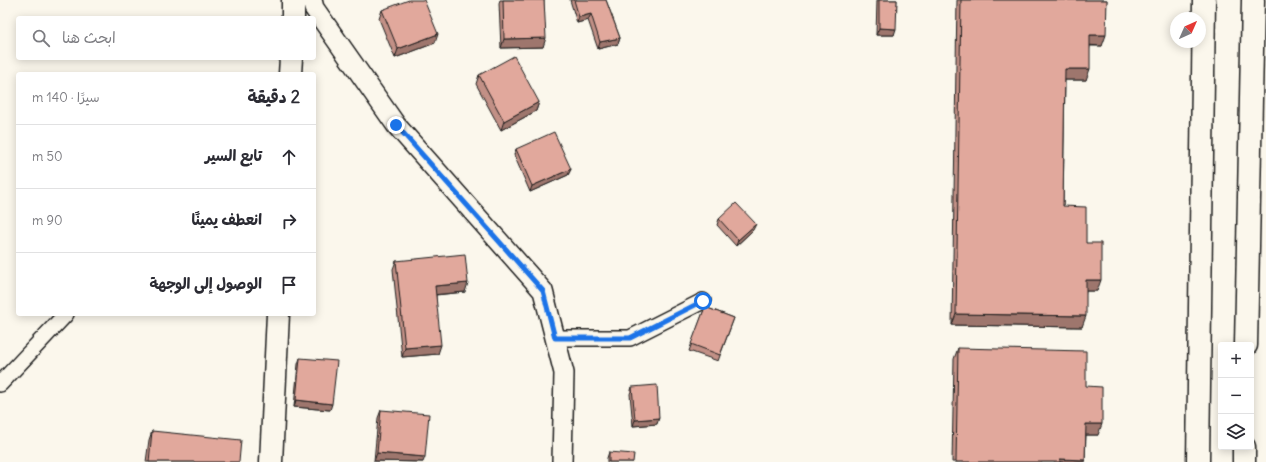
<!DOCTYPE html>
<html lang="ar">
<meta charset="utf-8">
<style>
:root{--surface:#fff;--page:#f7f7f7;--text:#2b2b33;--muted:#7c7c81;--line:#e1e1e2}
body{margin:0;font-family:Delius,"Playpen Sans Arabic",sans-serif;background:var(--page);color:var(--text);direction:rtl}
.controls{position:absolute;right:12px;bottom:12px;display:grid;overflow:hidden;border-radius:4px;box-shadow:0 2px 10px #0003}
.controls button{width:36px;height:36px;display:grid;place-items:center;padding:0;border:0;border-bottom:1px solid var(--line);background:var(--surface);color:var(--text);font:20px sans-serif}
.compass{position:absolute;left:1170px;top:12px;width:36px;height:36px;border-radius:50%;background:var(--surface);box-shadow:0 2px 10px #0003;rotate:45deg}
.stop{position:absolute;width:12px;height:12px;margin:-9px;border:3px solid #1a73e8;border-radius:50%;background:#fff}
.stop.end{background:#1a73e8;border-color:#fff;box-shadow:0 1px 4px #0008}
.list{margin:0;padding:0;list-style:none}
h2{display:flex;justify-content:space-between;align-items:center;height:52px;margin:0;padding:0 16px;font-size:17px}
h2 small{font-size:13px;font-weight:400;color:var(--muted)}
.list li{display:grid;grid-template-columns:26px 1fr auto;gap:12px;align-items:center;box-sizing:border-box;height:64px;padding:0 16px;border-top:1px solid var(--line)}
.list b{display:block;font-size:15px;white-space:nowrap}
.list em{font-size:13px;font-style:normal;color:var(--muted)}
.icon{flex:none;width:22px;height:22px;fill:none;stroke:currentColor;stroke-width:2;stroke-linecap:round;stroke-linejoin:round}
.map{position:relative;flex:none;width:1266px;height:462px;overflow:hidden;direction:ltr}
.search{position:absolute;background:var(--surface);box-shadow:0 2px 10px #0003;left:16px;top:16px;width:300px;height:44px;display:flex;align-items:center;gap:10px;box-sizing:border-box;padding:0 14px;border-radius:4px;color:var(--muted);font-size:15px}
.panel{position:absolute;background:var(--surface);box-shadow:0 2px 10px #0003;left:16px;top:72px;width:300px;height:244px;border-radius:4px;direction:rtl}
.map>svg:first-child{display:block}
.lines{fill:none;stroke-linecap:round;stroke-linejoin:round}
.minor-casing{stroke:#1c1c1c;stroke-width:18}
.tertiary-casing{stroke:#1c1c1c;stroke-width:22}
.primary-casing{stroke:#1c1c1c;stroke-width:25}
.motorway-casing{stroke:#1c1c1c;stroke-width:25}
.minor{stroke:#fbf7ec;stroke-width:15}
.tertiary{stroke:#fbf7ec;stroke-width:19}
.primary{stroke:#fbf7ec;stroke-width:22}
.motorway{stroke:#fbf7ec;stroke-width:22}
.wall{fill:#c29086;stroke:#1c1c1c}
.shaded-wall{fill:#9e766d;stroke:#1c1c1c}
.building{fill:#e1a89c;stroke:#1c1c1c}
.route{stroke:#1a73e8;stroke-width:5}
</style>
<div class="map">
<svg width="1266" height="462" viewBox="0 0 1266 462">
<rect width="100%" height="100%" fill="#fbf7ec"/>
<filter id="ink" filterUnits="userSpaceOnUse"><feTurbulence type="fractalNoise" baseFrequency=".025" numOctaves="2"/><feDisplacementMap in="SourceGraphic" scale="8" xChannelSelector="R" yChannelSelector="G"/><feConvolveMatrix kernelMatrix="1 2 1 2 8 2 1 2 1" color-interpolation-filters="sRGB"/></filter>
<g filter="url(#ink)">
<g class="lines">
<defs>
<path id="minor" d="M555 338H630L703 301
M0 384 66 314"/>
<path id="tertiary" d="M312 0 314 8 396 125 543 291 564 373 562 462"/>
<path id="primary" d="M293 18V0
M290 74 291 58
M271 462 278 314"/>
<path id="motorway" d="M1246 345 1253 0
M1198 462 1204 0
M1244 462V447"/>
</defs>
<!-- minor casing -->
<use href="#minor" class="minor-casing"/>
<!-- tertiary casing -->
<use href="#tertiary" class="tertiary-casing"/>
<!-- primary casing -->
<use href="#primary" class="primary-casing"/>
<!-- motorway casing -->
<use href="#motorway" class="motorway-casing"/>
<!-- minor -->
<use href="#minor" class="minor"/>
<!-- tertiary -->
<use href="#tertiary" class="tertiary"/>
<!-- primary -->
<use href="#primary" class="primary"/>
<!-- motorway -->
<use href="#motorway" class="motorway"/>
</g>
<!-- wall -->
<path class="wall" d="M500 0H544L543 47 501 48 499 3Z
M570 0H606L620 38 618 44 598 49 588 20 577 23Z
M877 0H897L894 35H876Z
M957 0H1107L1102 46H1090L1086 80H1065L1063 206 1086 243 1097 291H1086L1082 327 952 325Z
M382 10 435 43 395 58 379 19Z
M479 75 539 102 536 111 501 130 476 84Z
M516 149 571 169 568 175 530 192 514 155Z
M719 219 753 230 736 246 717 225Z
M396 261 465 292 436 295 438 354 402 357 393 269Z
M705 307 734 318 718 361 689 351Z
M958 348 1098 435H1086L1085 462H952L954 359Z
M300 358 330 410 294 407 298 364Z
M632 387 657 424 633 426 630 394Z
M381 410 423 462 374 461 378 418Z
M152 431 239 462H146L149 440Z
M609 452 633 462H607V458Z"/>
<!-- shaded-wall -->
<path class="shaded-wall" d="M591 14 588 20 577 23 579 17Z
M879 28 896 29 894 35H876Z
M438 34 435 43 395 58 398 49Z
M1090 35H1106L1102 46 1086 45Z
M546 38 543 47 501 48 504 39Z
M620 38 618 44 598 49 600 42Z
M1065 69H1090L1086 80H1061Z
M539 102 536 111 501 130 504 121Z
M571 169 568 175 530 192 532 186Z
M756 224 753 230 736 246 738 240Z
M1086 280H1101L1097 291H1082Z
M468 283 465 292 432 295 435 286Z
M956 314 1086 316 1082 327 952 325Z
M441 345 438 354 402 357 405 348Z
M296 400 332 404 330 410 294 407Z
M659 418 657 424 633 426 635 420Z
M1086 424H1102L1098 435H1082Z
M377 453 425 457 423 462 374 461Z
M1060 459 1085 460V462H1059Z"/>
<!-- building -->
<path class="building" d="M409 0H424L438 34 398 49 382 10Z
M503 0H544L546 38 504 39Z
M574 0H606L620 38 600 42 591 14 579 17Z
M879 0H897L896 29 879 28Z
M961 0H1107L1106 35H1090V69H1065L1063 206 1086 207V243H1101V280H1086V316L956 314Z
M514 56 539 102 504 121 479 75Z
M554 132 571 169 532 186 516 149Z
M736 203 756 224 738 240 719 219Z
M465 254 468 283 435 286 441 345 405 348 396 261Z
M705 307 734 318 720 355 691 344Z
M958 348 1086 351V386L1102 387V424H1086L1085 460 1060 459V462H956Z
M300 358 337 361 332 404 296 400Z
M657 385 659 418 635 420 632 387Z
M381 410 429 414 425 457 377 453Z
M152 431 241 440 239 462H149Z
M609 452 634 454 633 462H609Z"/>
</g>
<g class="lines" filter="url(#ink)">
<!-- route -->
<path class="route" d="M396 125 543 291 555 338H630L703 301"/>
</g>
</svg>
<div class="controls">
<button>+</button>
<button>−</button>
<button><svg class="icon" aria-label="layers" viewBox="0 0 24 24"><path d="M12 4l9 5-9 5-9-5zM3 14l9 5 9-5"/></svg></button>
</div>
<svg class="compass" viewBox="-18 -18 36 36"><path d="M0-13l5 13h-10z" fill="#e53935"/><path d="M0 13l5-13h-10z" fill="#7c7c81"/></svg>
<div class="stop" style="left:703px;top:301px"></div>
<div class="stop end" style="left:396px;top:125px"></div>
<div class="search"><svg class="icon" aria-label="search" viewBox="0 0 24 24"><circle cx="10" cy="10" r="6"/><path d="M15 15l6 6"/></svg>ابحث هنا</div>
<section class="panel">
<h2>2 دقيقة<small>سيرًا · 140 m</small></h2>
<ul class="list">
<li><svg class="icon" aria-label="ahead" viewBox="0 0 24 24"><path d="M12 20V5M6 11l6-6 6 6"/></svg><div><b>تابع السير</b></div><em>50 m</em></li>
<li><svg class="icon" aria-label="right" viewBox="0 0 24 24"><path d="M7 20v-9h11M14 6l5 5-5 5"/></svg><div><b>انعطف يمينًا</b></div><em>90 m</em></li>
<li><svg class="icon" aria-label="arrive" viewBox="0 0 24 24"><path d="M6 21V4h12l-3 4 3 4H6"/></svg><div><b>الوصول إلى الوجهة</b></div></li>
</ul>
</section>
</div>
